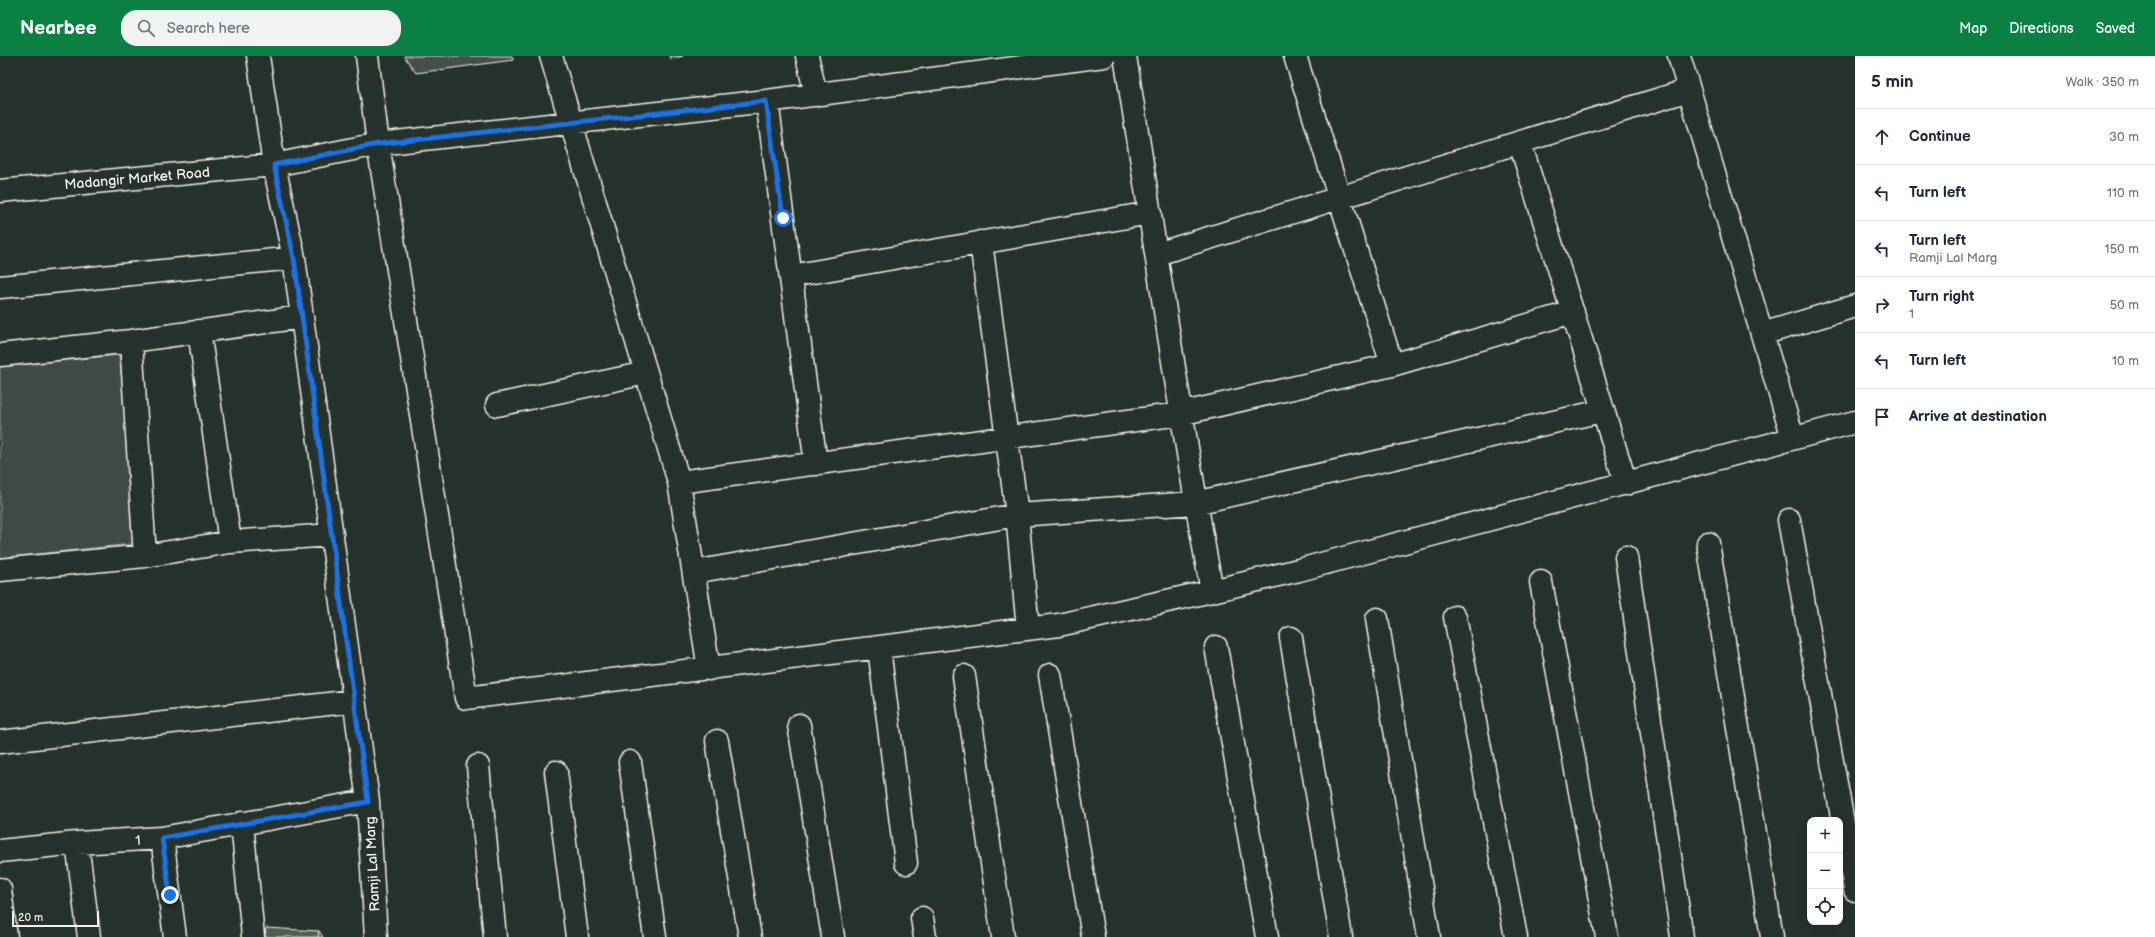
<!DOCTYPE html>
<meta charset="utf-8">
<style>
:root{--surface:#fff;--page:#f2f2f3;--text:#1f2937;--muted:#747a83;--line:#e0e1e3;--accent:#0b8043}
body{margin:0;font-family:"Balsamiq Sans",sans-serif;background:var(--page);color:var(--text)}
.controls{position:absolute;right:12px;bottom:12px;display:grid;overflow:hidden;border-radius:8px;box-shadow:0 2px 10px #0003}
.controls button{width:36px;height:36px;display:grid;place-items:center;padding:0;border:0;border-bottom:1px solid var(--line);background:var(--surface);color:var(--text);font:20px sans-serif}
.scale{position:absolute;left:12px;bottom:10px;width:87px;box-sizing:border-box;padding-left:4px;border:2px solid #f4f1e8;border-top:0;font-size:11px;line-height:14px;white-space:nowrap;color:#f4f1e8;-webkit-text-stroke:3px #26332d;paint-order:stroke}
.stop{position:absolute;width:12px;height:12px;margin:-9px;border:3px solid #1a73e8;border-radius:50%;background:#fff}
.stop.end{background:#1a73e8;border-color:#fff;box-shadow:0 1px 4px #0008}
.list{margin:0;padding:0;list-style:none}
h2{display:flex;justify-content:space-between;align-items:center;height:52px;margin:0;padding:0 16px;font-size:17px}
h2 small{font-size:13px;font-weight:400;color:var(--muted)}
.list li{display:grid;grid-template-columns:26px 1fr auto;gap:12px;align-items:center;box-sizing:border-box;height:56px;padding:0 16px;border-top:1px solid var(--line)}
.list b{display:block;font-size:15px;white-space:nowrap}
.list p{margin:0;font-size:13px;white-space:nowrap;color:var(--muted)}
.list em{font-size:13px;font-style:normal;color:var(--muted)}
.icon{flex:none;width:22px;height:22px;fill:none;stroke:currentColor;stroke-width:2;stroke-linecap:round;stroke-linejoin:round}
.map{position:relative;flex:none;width:1855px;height:881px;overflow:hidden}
header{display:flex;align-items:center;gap:24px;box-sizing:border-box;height:56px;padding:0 20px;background:var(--accent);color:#fff}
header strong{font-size:19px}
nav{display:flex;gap:22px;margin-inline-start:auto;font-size:14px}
.search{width:280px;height:36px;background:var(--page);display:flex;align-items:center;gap:10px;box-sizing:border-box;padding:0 14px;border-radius:16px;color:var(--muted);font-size:15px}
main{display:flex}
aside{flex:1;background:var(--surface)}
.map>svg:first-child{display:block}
.green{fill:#414b45;stroke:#9a9e96}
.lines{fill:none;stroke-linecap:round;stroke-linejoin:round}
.minor-casing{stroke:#f4f1e8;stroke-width:25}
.minor{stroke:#26332d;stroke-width:22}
.wall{fill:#474f49;stroke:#f4f1e8}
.shaded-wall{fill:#39403c;stroke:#f4f1e8}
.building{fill:#525c55;stroke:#f4f1e8}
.route{stroke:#1a73e8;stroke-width:5}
.labels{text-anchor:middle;stroke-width:3;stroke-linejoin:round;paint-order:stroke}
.street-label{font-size:14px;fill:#f4f1e8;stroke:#26332d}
</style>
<header>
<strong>Nearbee</strong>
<div class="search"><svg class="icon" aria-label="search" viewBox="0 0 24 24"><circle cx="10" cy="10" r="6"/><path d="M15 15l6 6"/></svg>Search here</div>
<nav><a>Map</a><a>Directions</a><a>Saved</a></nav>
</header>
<main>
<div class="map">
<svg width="1855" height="881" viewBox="0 0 1855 881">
<rect width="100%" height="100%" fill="#26332d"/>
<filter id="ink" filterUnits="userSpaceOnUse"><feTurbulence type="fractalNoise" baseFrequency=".025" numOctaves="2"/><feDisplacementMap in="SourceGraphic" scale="8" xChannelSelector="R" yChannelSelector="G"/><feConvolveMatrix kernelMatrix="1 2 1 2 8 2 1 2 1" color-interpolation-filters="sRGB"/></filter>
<g filter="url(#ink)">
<!-- green -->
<path class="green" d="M119 299 140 487 0 502V311Z"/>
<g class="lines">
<defs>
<path id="minor" d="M258 0 274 109 294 202 368 745 376 881
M367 0 378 88 466 642 1059 569 1212 535 1299 514 1855 366
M551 0 679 426 709 613
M807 0 816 39
M1125 0C1154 179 1179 358 1212 535
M1295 0 1392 309
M1679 0 1793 382
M767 45 816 408
M1520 87 1626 428
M0 135 274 109 378 88 767 45 1104 0
M981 186 1017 459 1028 573
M1157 198 1689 34
M791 220 1150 157
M0 231 294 202
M199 275 230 486
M1762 278 1855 250
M131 285 145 500
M0 299 131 285 302 261
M497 349 646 317
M679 426 1180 358 1392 309 1573 256
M1789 464 1855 834
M1708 487 1772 881
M1626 501 1682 881
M0 514 145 500 230 486 332 479
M694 516 1017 459 1195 447 1602 355
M1541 526 1607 881
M1455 561 1516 881
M1377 563 1429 881
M1291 582 1341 881
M1216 591 1267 881
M879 592 906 807
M1050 619 1093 881
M964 620 1003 881
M799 669 833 881
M717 685 750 881
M0 686 354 645
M630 706 655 881
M478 710 495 881
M556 716 577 881
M242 767 253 881
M162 782 175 881
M77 787 89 881
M0 795 77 787 162 782 368 745
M0 833 6 881
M922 862 925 881"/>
</defs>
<!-- minor casing -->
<use href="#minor" class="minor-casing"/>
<!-- minor -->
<use href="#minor" class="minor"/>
</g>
<!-- wall -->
<path class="wall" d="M404 0H512L513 4 416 17Z
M669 0H683L671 3Z"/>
<!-- shaded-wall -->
<path class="shaded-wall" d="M319 875 323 881H318Z"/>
<!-- building -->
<path class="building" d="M266 872 319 875 318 881H265Z"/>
</g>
<g class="lines" filter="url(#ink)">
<!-- route -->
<path class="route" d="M170 839 162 782 368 746 294 202 274 109 378 88 766 45 783 162"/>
</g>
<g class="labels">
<!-- street labels -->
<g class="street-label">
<text transform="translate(137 122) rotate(-5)" y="5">Madangir Market Road</text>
<text transform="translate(138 784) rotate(-3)" y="5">1</text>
<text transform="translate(372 808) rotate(-93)" y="5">Ramji Lal Marg</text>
</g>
</g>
</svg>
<div class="controls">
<button>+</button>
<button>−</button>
<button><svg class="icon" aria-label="locate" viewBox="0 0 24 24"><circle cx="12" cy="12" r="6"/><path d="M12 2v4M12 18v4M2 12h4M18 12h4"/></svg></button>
</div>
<div class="scale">20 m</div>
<div class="stop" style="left:783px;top:162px"></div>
<div class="stop end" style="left:170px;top:839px"></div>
</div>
<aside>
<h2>5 min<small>Walk · 350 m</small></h2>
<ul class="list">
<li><svg class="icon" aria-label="ahead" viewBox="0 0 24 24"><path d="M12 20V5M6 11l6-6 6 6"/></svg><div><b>Continue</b></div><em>30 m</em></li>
<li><svg class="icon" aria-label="left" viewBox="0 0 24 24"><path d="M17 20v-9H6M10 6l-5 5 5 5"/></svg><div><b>Turn left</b></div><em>110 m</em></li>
<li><svg class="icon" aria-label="left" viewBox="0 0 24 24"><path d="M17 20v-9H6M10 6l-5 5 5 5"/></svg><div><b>Turn left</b><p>Ramji Lal Marg</p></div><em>150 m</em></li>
<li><svg class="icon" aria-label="right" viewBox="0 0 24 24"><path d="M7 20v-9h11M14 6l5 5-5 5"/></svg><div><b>Turn right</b><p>1</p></div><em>50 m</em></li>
<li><svg class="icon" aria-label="left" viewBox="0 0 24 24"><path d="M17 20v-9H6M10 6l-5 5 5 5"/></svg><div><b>Turn left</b></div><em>10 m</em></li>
<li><svg class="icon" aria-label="arrive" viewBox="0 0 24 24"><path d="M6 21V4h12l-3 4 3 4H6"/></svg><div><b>Arrive at destination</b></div></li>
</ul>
</aside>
</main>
